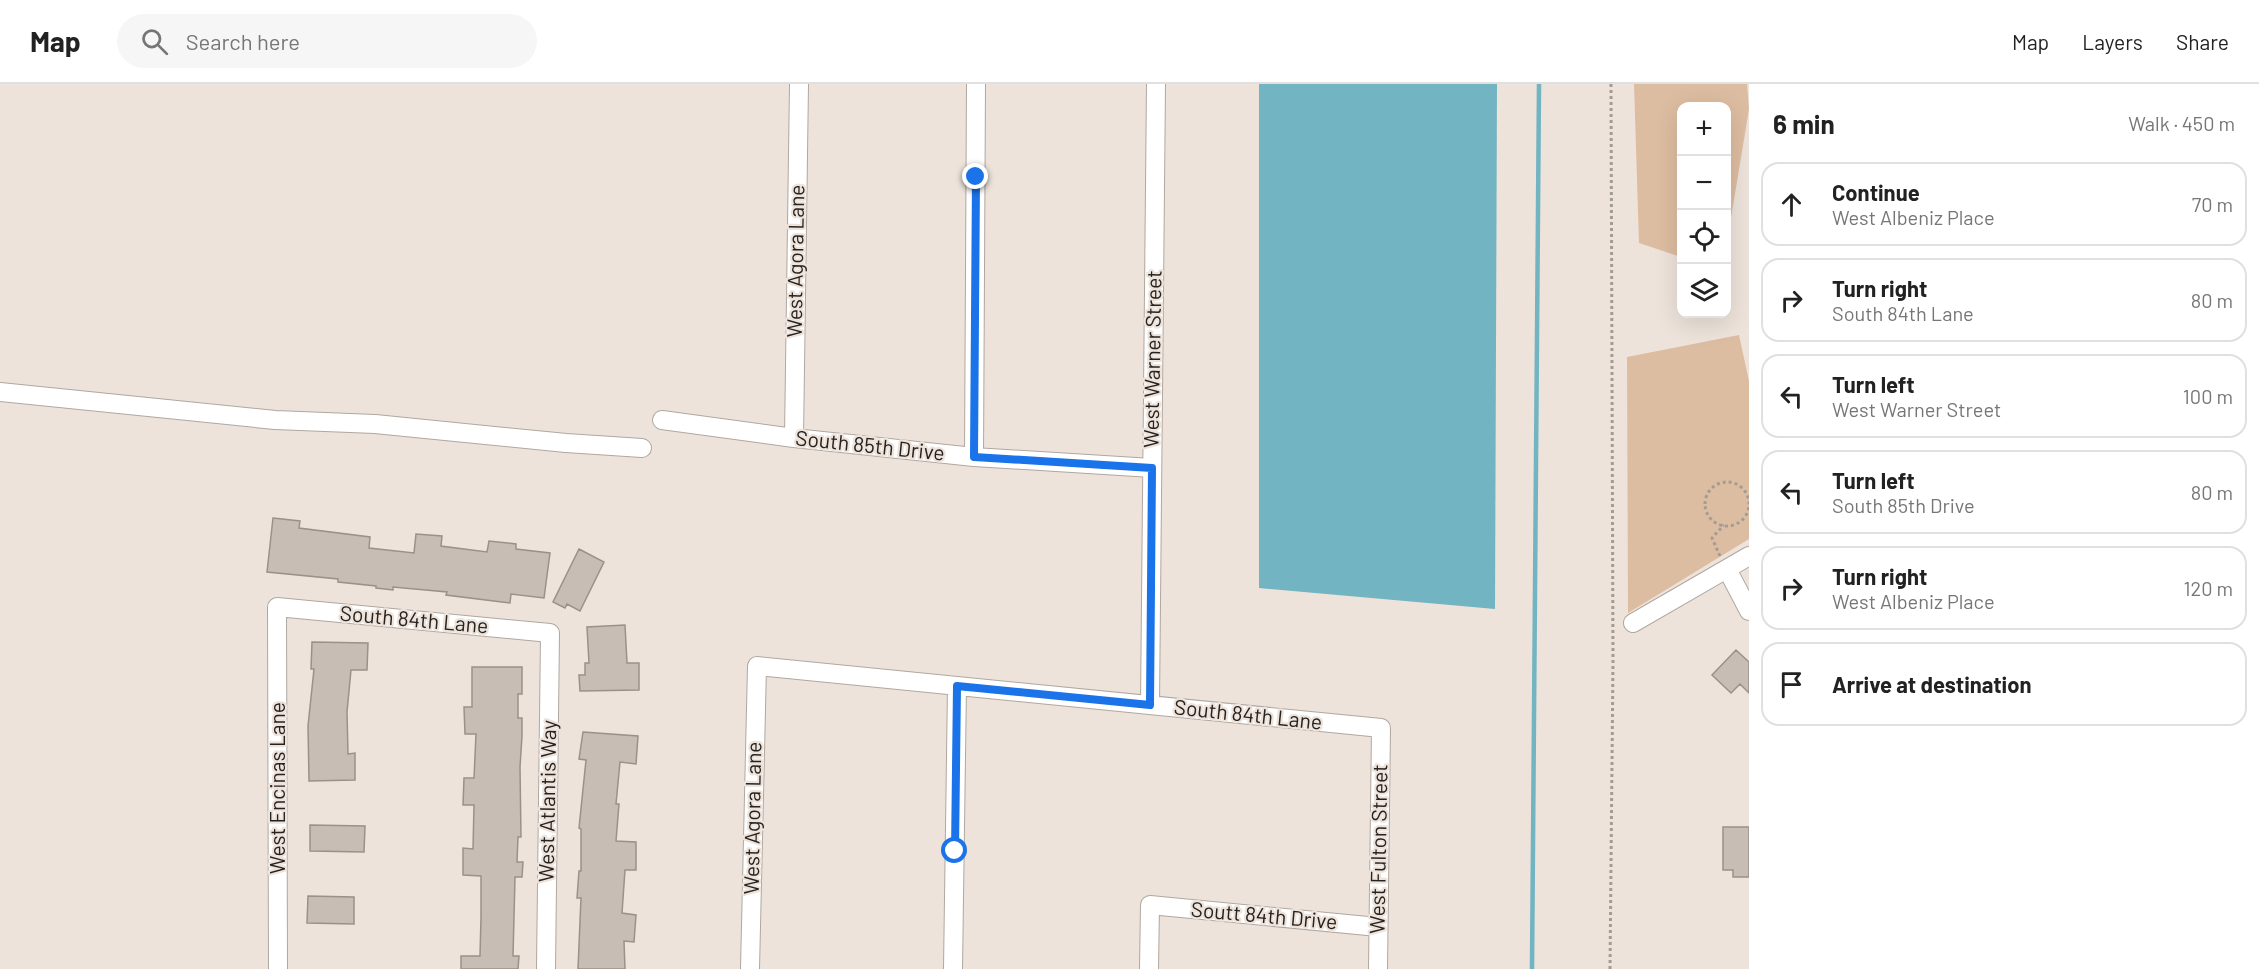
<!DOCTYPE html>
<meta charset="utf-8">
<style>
:root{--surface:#fff;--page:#f6f6f6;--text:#222;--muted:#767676;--line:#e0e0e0}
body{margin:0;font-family:Barlow,sans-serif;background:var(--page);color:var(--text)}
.controls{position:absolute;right:18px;top:18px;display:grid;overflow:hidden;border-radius:12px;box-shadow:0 6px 24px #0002}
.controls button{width:54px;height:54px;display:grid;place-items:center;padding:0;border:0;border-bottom:2px solid var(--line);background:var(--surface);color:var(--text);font:30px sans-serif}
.stop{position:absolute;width:18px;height:18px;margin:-14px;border:4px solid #1a73e8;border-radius:50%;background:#fff}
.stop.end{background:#1a73e8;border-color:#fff;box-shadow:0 2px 6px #0008}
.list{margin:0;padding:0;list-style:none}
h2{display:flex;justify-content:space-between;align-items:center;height:78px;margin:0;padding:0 24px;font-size:26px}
h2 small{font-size:20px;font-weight:400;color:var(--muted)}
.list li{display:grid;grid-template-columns:39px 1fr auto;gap:18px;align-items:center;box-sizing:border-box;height:84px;margin:0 12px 12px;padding:0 12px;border:2px solid var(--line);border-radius:18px}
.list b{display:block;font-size:22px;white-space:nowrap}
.list p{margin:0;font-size:20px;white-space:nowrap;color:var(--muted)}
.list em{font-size:20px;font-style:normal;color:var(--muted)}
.icon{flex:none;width:33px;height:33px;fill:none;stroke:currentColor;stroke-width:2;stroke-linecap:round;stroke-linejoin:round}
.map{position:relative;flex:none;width:1749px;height:885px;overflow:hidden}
header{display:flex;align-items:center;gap:36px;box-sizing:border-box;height:84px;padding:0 30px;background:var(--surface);border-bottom:2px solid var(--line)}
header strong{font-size:28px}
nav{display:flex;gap:33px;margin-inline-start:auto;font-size:21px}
.search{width:420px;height:54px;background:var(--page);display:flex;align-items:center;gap:15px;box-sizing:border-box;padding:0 21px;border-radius:33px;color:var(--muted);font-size:22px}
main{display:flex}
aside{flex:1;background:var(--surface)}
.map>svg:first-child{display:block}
.green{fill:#ddbda1}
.water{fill:#72b4c1}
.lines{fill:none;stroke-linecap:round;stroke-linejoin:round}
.stream{stroke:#72b4c1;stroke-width:4.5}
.building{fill:#c7bdb5;stroke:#9a9189;stroke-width:1.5}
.minor-casing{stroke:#b0a79f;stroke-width:20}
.path{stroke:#a39c95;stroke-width:3;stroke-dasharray:3 3;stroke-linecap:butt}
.minor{stroke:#fff;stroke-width:18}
.route{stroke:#1a73e8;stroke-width:8}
.labels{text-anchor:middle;stroke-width:4.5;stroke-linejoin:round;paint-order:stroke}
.street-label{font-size:21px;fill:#25221f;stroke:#ede3db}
</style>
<header>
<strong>Map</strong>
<div class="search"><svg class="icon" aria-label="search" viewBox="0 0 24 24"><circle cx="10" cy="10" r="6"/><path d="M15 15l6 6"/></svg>Search here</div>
<nav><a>Map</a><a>Layers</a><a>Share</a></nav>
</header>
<main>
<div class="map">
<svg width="1749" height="885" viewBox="0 0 1749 885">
<rect width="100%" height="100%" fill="#ede3db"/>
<!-- green -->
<path class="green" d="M1634 0H1747L1749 25 1727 158 1726 22H1682L1681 173 1639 159Z
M1739 251 1749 297V455L1628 529 1627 273Z"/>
<!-- water -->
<path class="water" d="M1259 0H1497L1495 525 1259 504Z"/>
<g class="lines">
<!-- stream -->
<path class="stream" d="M1532 885 1539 0"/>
</g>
<!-- building -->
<path class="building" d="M273 434 300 437 299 444 370 453 369 464 414 469 416 450 442 452 441 462 487 468 489 457 516 460V465L550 469 544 514 511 510 510 519 446 511 447 508 393 503V506L376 504V502L338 498V495L267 488Z
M579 465 604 478 580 527 567 520 565 524 553 518Z
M625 541 627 579H639V606L580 607 579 591H585V579H589L587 543Z
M312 558 368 559 367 586H351L347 628 348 670 355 669V696L309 697 308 642 314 585H311Z
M1736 566 1749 578V609L1740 600 1731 609 1712 591Z
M472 583H522V610H518V634H522V652L520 683 521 753H518L517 778H523L522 793H515L513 872H519L518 885H461V872H480L481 833V792L463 791V764L473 765 474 721H463L464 694H474L476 650H465L464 623H472Z
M583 648 638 652 636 680 620 678 616 720H619L616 757 636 758V786H625L622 829 636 831 634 858 624 857 625 885H578L581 814H577L579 787H581V745L579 744 586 676 579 675Z
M310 741 365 742 364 768 310 767Z
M1723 743H1749V793H1733V786H1723Z
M308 812 354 813V840L307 839Z"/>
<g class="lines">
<defs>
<path id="minor" d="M0 308 275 336 375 340 566 359 642 364
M662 336 794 354 974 373 1152 384
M794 354 799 0
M974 373 976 0
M1727 485 1749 527
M1633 539 1749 472
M1150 621 1156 0
M278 885 277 523 550 549 546 885
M750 885 757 582 1381 644 1378 885
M953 885 957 602
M1149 885 1150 821 1378 843"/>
</defs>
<!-- minor casing -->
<use href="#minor" class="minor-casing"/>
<!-- path -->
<path class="path" d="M1705 420a22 22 0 1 1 44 0a22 22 0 1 1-44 0Z
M1720 472 1712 454 1724 441
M1610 885 1613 576 1611 0"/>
<!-- minor -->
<use href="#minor" class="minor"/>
</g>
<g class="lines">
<!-- route -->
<path class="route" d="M955 767 957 602 1150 621 1152 384 974 373 976 93"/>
</g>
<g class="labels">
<!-- street labels -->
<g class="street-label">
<text transform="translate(796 177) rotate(-89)" y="7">West Agora Lane</text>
<text transform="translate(1153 275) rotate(-89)" y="7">West Warner Street</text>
<text transform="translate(870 362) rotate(6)" y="7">South 85th Drive</text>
<text transform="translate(414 536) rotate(5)" y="7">South 84th Lane</text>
<text transform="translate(1248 631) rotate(6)" y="7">South 84th Lane</text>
<text transform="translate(278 704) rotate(-90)" y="7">West Encinas Lane</text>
<text transform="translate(548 717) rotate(-89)" y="7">West Atlantis Way</text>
<text transform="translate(753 734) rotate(-89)" y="7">West Agora Lane</text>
<text transform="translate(1379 765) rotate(-89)" y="7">West Fulton Street</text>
<text transform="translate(1264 832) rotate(5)" y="7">Soutt 84th Drive</text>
</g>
</g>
</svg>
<div class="controls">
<button>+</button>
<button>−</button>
<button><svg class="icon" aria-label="locate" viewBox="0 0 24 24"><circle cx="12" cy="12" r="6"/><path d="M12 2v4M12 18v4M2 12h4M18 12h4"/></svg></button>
<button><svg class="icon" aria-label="layers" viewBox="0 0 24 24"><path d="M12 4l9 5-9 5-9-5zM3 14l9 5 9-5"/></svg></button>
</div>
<div class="stop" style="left:955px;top:767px"></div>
<div class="stop end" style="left:976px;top:93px"></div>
</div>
<aside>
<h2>6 min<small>Walk · 450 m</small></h2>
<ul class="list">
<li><svg class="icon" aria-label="ahead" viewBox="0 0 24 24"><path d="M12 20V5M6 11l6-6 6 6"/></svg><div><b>Continue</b><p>West Albeniz Place</p></div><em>70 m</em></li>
<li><svg class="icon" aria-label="right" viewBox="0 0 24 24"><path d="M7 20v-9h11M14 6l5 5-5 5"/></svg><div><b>Turn right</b><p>South 84th Lane</p></div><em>80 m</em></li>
<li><svg class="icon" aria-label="left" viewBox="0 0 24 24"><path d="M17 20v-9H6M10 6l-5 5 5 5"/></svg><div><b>Turn left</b><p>West Warner Street</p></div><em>100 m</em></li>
<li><svg class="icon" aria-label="left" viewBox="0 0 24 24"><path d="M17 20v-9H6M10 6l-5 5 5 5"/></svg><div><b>Turn left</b><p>South 85th Drive</p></div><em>80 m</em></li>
<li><svg class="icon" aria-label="right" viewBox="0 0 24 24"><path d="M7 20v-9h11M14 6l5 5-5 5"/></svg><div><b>Turn right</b><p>West Albeniz Place</p></div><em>120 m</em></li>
<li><svg class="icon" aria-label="arrive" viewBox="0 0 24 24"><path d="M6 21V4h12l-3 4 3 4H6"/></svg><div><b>Arrive at destination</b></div></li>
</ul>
</aside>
</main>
